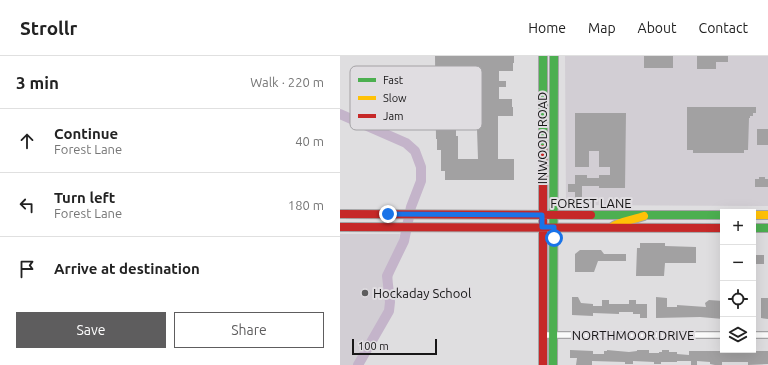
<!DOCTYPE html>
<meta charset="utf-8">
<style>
:root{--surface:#fff;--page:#f6f6f6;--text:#222;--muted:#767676;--line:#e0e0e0;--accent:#5e5d5e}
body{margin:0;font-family:Ubuntu,sans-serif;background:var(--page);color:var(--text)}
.controls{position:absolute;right:12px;bottom:12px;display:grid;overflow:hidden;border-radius:0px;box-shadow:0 4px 16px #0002}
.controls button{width:36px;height:36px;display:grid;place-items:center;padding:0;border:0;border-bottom:1px solid var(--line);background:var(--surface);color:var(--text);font:20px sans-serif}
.scale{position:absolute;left:12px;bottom:10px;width:85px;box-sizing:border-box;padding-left:4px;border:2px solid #181718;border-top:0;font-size:11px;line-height:14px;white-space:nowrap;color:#181718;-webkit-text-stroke:3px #e0dde1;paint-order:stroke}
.stop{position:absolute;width:12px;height:12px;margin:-9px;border:3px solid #1a73e8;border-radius:50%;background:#fff}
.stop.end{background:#1a73e8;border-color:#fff;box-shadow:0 1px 4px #0008}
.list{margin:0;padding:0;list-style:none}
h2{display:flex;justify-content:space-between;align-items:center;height:52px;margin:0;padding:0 16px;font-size:17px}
h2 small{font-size:13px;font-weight:400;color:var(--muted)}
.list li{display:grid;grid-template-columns:26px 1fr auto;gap:12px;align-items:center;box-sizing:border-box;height:64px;padding:0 16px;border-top:1px solid var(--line)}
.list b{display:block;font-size:15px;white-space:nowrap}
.list p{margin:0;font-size:13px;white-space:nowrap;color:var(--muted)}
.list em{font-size:13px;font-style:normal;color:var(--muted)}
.actions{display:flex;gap:8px;padding:12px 16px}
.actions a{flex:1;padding:9px 0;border:1px solid var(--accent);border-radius:0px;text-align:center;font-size:14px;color:var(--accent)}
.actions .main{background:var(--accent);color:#fff}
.icon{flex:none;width:22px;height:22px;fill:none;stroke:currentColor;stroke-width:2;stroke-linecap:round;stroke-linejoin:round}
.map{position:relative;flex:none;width:428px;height:309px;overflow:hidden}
header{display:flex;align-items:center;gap:24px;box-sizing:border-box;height:56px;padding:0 20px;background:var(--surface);border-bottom:1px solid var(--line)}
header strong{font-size:19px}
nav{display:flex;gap:22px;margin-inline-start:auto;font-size:14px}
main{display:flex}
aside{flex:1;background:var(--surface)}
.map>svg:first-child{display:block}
.built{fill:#d2ced4}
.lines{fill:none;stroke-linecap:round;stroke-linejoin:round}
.river{stroke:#c4b4ca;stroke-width:10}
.building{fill:#a2a1a2;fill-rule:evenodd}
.street-casing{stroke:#a5a4a6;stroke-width:8}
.fast-casing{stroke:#a5a4a6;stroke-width:10}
.slow-casing{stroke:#a5a4a6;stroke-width:10}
.jam-casing{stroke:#a5a4a6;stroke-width:10}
.street{stroke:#fafafa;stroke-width:5.5}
.fast{stroke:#4caf50;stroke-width:8}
.slow{stroke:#ffc107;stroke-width:8}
.jam{stroke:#c62828;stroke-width:8}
.route{stroke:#1a73e8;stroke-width:5}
.poi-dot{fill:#5e5d5e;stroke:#e0dde1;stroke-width:1.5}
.labels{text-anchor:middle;stroke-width:4;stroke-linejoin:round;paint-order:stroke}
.street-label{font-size:13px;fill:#181718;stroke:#e0dde1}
.poi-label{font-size:13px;fill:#181718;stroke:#e0dde1;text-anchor:start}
.key{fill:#e0dde1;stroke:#a4a2a5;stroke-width:1}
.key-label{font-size:11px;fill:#181718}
</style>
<header>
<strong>Strollr</strong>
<nav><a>Home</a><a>Map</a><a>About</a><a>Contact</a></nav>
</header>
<main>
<aside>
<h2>3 min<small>Walk · 220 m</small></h2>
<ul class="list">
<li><svg class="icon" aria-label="ahead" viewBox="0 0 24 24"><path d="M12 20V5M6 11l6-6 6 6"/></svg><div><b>Continue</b><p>Forest Lane</p></div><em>40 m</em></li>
<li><svg class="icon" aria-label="left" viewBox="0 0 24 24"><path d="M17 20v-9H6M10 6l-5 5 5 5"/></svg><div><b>Turn left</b><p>Forest Lane</p></div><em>180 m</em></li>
<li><svg class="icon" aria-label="arrive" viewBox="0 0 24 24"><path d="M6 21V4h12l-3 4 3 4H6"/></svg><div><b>Arrive at destination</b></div></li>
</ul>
<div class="actions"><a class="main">Save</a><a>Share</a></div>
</aside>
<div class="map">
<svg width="428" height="309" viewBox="0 0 428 309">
<rect width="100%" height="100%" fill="#dfdee0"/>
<!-- built -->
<path class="built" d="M225 0H428V150L226 149Z
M0 178H60L49 244 45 256 37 268 31 283 15 309H0Z"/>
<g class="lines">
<!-- river -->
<path class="river" d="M0 58 66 87 75 95 81 111V125L71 151 64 185 47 220 50 246 49 255 18 309"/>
</g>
<!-- building -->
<path class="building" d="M95 0H174V7H173V15H159V25H166V31H159V43H172V51H173V60H158V103H174V124H105V115H101V94H97V83H96ZM117 14H139V39H116ZM116 58H138V73H137L138 103H118V80H116Z
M304 0H333V12H304Z
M357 0H388V6H376V13H357Z
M347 51H416V57H413V60H410V62H409L408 94H404V97H353V94H347Z
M235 57H286L285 132H259V130H242V142H235V136H228V128H235V119H247V122H259V119H270V111H259V95H249V111H235Z
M417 73H428V89H417Z
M419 121H425V123H428V131H415V123H419Z
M300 187H325V190L356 191V207H325L324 220H296L297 192H300Z
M240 194H261L264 198H286V205H258L254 216H235V198Z
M413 199H424V208H413Z
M232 241H238L241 247 253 248V250H262V244H269V248H289V244H296V248H307V262H300V258H293V256H279V258L253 257V260L232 259Z
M316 241 327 242V251H337V249L366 251 365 247 369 244 383 245V263L360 261 316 262Z
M421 242H428V263L421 262Z
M230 294 253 295V298H264V295H267V294L289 296 297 295V294H309V297H319V296H322V294H329V296H337V298L349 299V295H428V308L408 309V306H382V309H375L370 308V306L357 305V309H351V305H337V306H321V308H314V306L293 305V308H285V306L252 305V309H236L237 302H230Z"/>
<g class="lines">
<defs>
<path id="street" d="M203 279H383
M413 279H428"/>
<path id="fast" d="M203 0V93
M251 159H383
M413 172H428
M213 309 214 0"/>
<path id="slow" d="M413 159H428
M272 171C277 166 296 163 304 160"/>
<path id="jam" d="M203 93V309
M0 158 251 159
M0 171 383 172"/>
</defs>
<!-- street casing -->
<use href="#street" class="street-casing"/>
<!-- fast casing -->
<use href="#fast" class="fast-casing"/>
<!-- slow casing -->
<use href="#slow" class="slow-casing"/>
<!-- jam casing -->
<use href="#jam" class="jam-casing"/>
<!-- street -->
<use href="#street" class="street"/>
<!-- fast -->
<use href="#fast" class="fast"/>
<!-- slow -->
<use href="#slow" class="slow"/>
<!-- jam -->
<use href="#jam" class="jam"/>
</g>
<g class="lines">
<!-- route -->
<path class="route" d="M48 158 202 159V171H214V182"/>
</g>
<!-- markers -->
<circle class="poi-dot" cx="25" cy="237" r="4"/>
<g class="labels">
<!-- street labels -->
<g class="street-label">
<text transform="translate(202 82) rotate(-90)" y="5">INWOOD ROAD</text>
<text x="251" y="152">FOREST LANE</text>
<text x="293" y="284">NORTHMOOR DRIVE</text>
</g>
<!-- poi labels -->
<g class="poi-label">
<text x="33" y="242">Hockaday School</text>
</g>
</g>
<!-- legend -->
<rect x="10" y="10" width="132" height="64" rx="6" class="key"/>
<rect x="18" y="22" width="18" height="4" fill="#4caf50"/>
<rect x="18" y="40" width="18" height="4" fill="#ffc107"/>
<rect x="18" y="58" width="18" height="4" fill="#c62828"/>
<g class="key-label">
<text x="43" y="28">Fast</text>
<text x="43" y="46">Slow</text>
<text x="43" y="64">Jam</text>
</g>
</svg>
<div class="controls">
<button>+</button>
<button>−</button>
<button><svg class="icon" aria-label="locate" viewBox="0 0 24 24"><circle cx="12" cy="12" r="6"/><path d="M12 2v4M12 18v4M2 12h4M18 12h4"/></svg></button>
<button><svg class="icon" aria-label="layers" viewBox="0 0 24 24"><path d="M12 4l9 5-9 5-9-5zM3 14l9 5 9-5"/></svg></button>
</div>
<div class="scale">100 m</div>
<div class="stop" style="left:214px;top:182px"></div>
<div class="stop end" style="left:48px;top:158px"></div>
</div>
</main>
